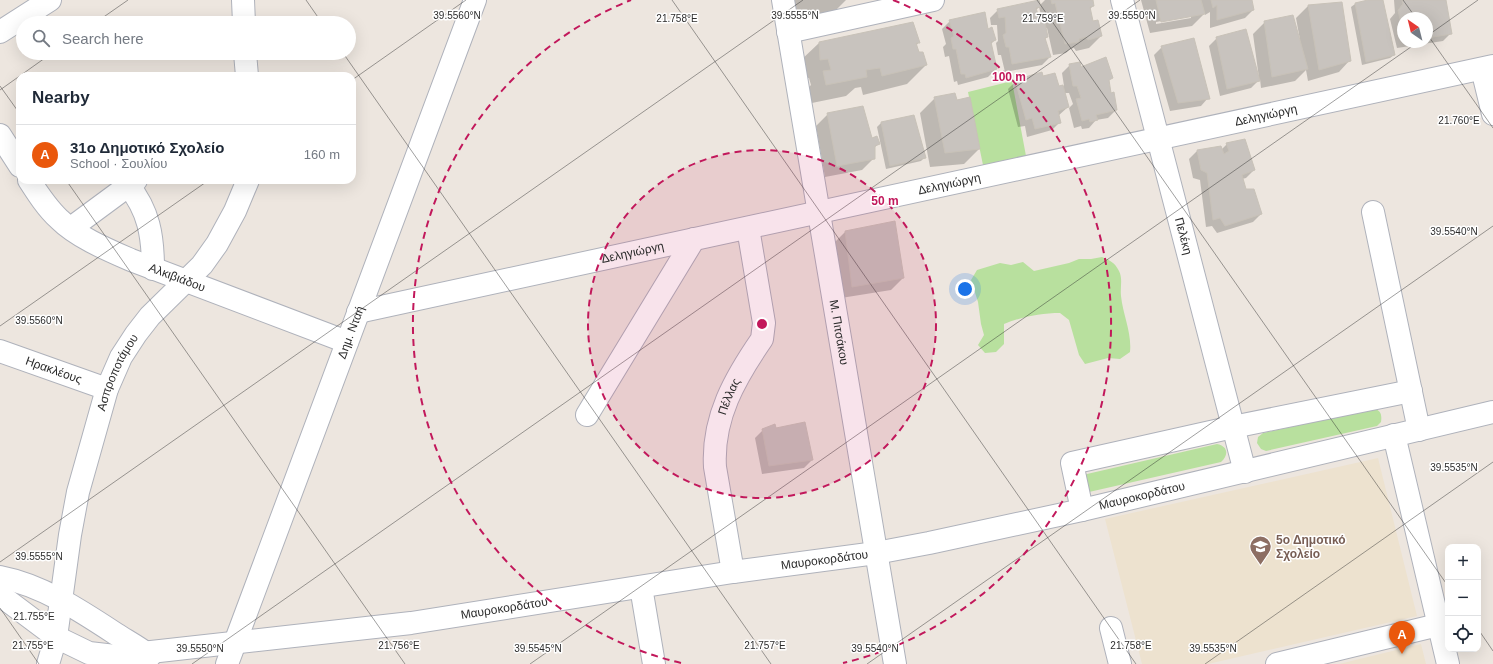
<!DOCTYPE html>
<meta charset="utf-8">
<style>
:root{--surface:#fff;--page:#f6f6f7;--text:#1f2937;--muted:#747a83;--line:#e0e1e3;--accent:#ea580c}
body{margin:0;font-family:Arial,sans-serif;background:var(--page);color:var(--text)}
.controls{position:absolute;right:12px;bottom:12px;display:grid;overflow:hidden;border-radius:8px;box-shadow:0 4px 16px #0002}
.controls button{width:36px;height:36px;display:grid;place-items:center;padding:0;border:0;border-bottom:1px solid var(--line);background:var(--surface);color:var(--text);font:20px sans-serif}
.compass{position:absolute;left:1397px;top:12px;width:36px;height:36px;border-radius:50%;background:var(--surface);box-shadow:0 4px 16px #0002;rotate:325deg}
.you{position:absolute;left:965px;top:289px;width:14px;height:14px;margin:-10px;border:3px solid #fff;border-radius:50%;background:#1a73e8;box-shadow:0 0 0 6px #1a73e833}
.badge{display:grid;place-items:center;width:26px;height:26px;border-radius:50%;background:var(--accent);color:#fff;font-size:13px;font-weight:700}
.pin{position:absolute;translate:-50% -33px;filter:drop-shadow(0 1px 2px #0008)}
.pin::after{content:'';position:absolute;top:21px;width:14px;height:12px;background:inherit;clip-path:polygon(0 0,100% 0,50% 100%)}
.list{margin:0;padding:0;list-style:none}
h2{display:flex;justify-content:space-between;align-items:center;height:52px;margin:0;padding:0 16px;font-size:17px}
h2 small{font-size:13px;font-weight:400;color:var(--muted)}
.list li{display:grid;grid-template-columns:26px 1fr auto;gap:12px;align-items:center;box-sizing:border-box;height:60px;padding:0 16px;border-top:1px solid var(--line)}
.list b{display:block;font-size:15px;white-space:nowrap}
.list p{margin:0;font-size:13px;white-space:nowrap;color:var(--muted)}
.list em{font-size:13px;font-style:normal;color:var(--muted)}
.icon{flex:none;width:22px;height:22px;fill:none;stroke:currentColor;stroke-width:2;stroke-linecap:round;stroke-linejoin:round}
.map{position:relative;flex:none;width:1493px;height:664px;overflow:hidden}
.search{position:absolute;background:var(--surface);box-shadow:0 4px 16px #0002;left:16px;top:16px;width:340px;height:44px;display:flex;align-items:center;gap:10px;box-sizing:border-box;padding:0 14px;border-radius:22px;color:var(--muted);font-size:15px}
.panel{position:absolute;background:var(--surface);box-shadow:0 4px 16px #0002;left:16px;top:72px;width:340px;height:112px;border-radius:12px}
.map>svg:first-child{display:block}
.education{fill:#ede2cf}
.green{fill:#b8e09e}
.shadow{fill:#0003;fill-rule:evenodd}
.building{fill:#c8c3be;stroke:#c8c2b8}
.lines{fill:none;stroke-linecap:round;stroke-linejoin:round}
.minor-casing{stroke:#afb2bb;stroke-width:24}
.minor{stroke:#fff;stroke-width:22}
.ticks{fill:none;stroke:#2c2c2c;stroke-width:1;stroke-opacity:0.45}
.ring{fill:none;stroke:#c2185b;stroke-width:2;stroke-dasharray:7 5}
.labels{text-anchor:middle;stroke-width:3;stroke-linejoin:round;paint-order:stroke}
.street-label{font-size:12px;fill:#2c2c2c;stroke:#fff}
.education-label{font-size:12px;font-weight:bold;fill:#785e54;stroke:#fff;text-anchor:start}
.ticks-label{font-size:10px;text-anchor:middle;fill:#2c2c2c;stroke:#fff;stroke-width:3;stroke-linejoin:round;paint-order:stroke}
.centre{fill:#c2185b;stroke:#fff;stroke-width:2}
.ring-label{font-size:12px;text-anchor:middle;font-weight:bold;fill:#c2185b;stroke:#fff;stroke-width:3;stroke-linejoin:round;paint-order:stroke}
</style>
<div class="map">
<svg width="1493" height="664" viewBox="0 0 1493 664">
<rect width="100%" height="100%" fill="#ede6df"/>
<!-- education -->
<path class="education" d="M1378 458 1417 616 1208 664H1142L1105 519Z
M1421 644 1426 664H1339Z"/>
<!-- green -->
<path class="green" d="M1012 81 1026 156 983 165 968 92Z
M1102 257C1110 260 1115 263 1119 271 1123 279 1120 287 1121 296 1123 315 1132 333 1130 352L1120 359 1108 358 1085 364 1079 355 1069 320 1060 313C1041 313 1021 317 1004 324V344L996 352 985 353 978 345 984 335 981 324 978 302 971 280 977 270 1000 263 1011 265 1023 262 1034 271 1069 263 1079 259H1091Z
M1374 409C1381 410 1382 415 1381 422L1377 426 1266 451 1261 449 1257 443 1258 437 1263 433Z
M1217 444C1228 446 1229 455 1221 462L1089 492 1085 475 1087 474Z"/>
<!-- shadow -->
<path class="shadow" d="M784 0H846L830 16 808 21 806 16 787 17Z
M1045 0H1092L1093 6 1090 9 1092 22 1101 36 1089 48 1076 51 1074 48 1070 49 1066 53 1053 55 1047 28H1045L1047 37 1045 39 1050 57 1042 65 1005 72 1001 55H998L996 43 998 41 997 25H991L990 18 998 10 1039 6ZM1039 7 1041 15 1044 14 1045 19H1039L1036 10Z
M1141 0H1251L1253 10 1245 18 1210 28V12L1205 15V13L1192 26 1150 33ZM1191 16V18L1156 24V22Z
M1373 0H1382L1394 55 1390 58 1362 65 1351 7 1355 4Z
M1394 0H1445L1451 33 1443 41 1397 48 1390 19 1395 13ZM1403 18H1427V42H1403Z
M1341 3 1350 60 1339 72 1308 81 1306 70 1295 81 1261 88 1260 79 1251 88 1220 96 1209 46 1217 38 1258 78H1259L1253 34 1265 22 1300 40 1296 18 1308 6Z
M950 21 987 30 995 40 991 44 996 69 988 77 958 85 957 81 954 82 949 56 945 57 943 47 946 44 942 29Z
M912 23 919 42 916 46 919 53 926 65 907 84 863 95 861 87 855 88 846 96 807 104 804 92 811 85 809 78 801 79 799 62 819 43Z
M1162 47 1208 98 1201 106 1170 111 1154 55Z
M1070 65 1080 68 1108 81 1110 94 1116 110 1108 118 1096 120 1089 128 1082 129 1081 126 1074 128 1069 108 1073 104 1069 93H1064L1068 107 1058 116 1060 122 1052 130 1027 137 1025 126 1018 127 1008 89 1016 81 1042 77 1058 87 1064 86 1062 73Z
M935 98 956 101 969 98 979 149 964 164 930 167 920 113Z
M828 114 878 144 874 148V158L862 170 825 177 816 126Z
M913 116 925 157 921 161 886 169 877 127 881 123Z
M1227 144 1254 170 1246 178 1242 179 1245 189 1261 214 1253 222 1217 233 1212 226 1206 227 1200 180 1193 178 1189 159 1197 151 1221 150Z
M846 231 903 278 891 290 841 298 834 243Z
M763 430H776L812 460 804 468 762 474 755 438Z"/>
<!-- building -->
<path class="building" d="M1039 0 1041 7 1036 8 1039 18H1044L1048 37 1045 38 1051 57 1012 64 1009 47H1006L1003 35 1006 33 1005 17 999 18 997 9Z
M1051 0H1093L1094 6 1090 7 1093 21 1098 20 1102 36 1088 40 1086 37 1079 39V42L1065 44 1055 3 1052 4Z
M1156 0H1201L1205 14 1161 22Z
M1211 0H1252L1254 10 1217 20V5L1213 8Z
M1368 0H1383L1395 55 1366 62 1355 3Z
M1402 0H1446L1452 34 1427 38V18H1403V34L1398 10 1403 4Z
M1342 2 1351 61 1319 70 1308 5Z
M985 12 988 29 992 27 996 40 991 42 997 69 966 78 965 74H961L956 49H953L951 38 954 36 949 20Z
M1293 15 1308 69 1272 77 1264 21Z
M913 22 920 43H916L919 52H923L927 65 882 76 880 68 866 70 867 77 826 85 823 71 831 70 828 59 820 60 819 42Z
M1246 29 1260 81 1227 89 1216 37Z
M1194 38 1210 99 1178 103 1161 46Z
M1106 57 1113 78 1109 80 1111 93 1114 92 1117 110 1096 115 1098 120 1090 122 1089 119 1082 121 1076 99 1081 98 1077 86H1073L1069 64 1080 62 1081 67Z
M1042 72 1043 76 1055 73 1059 86 1063 85 1069 107 1058 111 1061 123 1035 129 1032 118 1026 120 1015 80Z
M955 93 957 100 970 97 980 149 945 153 934 97Z
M863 106 872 138 877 136 880 144 875 146V159L837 166 827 113Z
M914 115 926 158 890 166 881 122Z
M1245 139 1255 170 1242 175 1246 189H1254L1262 214 1225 226 1220 218 1213 220 1207 173 1201 170 1197 150 1221 146 1224 154 1229 151 1226 143Z
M895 221 904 278 852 287 845 231Z
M805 422 813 460 769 466 762 429 775 424 776 428Z"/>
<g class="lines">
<defs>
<g id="minor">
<path d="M243 0 244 23"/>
<path id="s1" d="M783 0 895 664"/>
<path id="s2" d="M1122 0 1245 472"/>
<path d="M0 32 50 0"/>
<path d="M788 32 933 0"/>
<path d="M245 53 247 76"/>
<path d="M1482 69 1493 114"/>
<path d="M0 135 20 166"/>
<path id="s3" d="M29 180C38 194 47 208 59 219 77 237 108 250 131 260L347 342"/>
<path d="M128 185C149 211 153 236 153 269"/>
<path d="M1373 212 1419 430"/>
<path d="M71 228 136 180"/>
<path id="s4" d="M358 312 1493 66"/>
<path id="s5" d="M0 351 107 389"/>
<path d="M587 415 694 239"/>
<path d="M1394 435 1448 664"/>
<path d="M1082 510 1072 463 1233 427 1411 391"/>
<path id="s6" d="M733 572 715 467C712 418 735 378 762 339L764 323 748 228"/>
<path d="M0 577C42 585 81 611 116 634 127 641 140 648 150 656"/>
<path d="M641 587 654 664"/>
<path id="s7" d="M0 595 56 637 89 653 115 656 411 623 733 572 876 553 929 543 1082 510 1493 412"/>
<path d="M1111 628 1120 664"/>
<path id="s8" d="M48 664 56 637 70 535 78 492 107 389 121 357 136 334 150 316 202 265 217 244 235 211 248 180"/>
<path id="s9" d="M227 664 475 0"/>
<path d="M1277 664 1438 625"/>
</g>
</defs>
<!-- minor casing -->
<use href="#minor" class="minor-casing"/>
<!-- minor -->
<use href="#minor" class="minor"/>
</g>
<!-- ticks -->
<path class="ticks" d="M306 0 322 23M672 0 1136 664M1037 0 1448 586M1403 0 1416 18M95 23 128 0M1427 34 1493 128M1427 36 1478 0M343 53 771 664M352 80 466 0M0 86 20 114M0 90 52 53M66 180 405 664M0 326 209 180M0 562 803 0M0 608 39 664M1478 629 1493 651M192 664 1140 0M530 664 1418 42M867 664 1493 226M1205 664 1493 462"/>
<!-- distance rings -->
<circle cx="762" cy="324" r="174" fill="#c2185b" fill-opacity=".12"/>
<g class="ring">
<circle cx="762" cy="324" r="174"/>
<path d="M681 663A349 349 0 0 1 631 0M893 0A349 349 0 0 1 843 663"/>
</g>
<!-- icons -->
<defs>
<symbol id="school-pin" viewBox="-11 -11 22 30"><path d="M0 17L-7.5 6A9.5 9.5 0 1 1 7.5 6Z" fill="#8d6e63" stroke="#fff"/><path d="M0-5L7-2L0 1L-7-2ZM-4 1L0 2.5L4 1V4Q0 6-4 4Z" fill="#fff"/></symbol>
</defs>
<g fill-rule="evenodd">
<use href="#school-pin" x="1248" y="534" width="25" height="34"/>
</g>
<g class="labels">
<!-- street labels -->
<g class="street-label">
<text dy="4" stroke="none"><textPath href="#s4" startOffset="929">Δεληγιώργη</textPath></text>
<text dy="4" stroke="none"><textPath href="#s4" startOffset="605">Δεληγιώργη</textPath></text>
<text dy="4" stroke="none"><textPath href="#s2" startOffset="244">Πελέκη</textPath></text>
<text dy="4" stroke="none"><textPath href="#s4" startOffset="281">Δεληγιώργη</textPath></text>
<text dy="4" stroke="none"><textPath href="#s3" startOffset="182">Αλκιβιάδου</textPath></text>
<text dy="4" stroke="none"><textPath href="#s9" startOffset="354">Δημ. Νταή</textPath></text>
<text dy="4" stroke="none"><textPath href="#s1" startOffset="337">Μ. Πιτσάκου</textPath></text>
<text dy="4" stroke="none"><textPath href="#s5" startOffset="57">Ηρακλέους</textPath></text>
<text dy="4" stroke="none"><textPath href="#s8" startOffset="301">Ασπροποτάμου</textPath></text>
<text dy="4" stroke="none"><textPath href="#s6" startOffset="179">Πέλλας</textPath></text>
<text dy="4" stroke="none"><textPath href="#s7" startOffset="1173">Μαυροκορδάτου</textPath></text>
<text dy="4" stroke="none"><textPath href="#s7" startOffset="849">Μαυροκορδάτου</textPath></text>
<text dy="4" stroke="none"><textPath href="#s7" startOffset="525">Μαυροκορδάτου</textPath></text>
</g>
<!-- education labels -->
<g class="education-label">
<text x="1276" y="544">5ο Δημοτικό<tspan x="1276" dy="14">Σχολείο</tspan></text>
</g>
</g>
<g class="ticks-label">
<text x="457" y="19">39.5560°N</text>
<text x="795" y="19">39.5555°N</text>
<text x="1132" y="19">39.5550°N</text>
<text x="677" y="22">21.758°E</text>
<text x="1043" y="22">21.759°E</text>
<text x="1459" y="124">21.760°E</text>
<text x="1454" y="235">39.5540°N</text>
<text x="39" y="324">39.5560°N</text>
<text x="1454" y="471">39.5535°N</text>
<text x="39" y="560">39.5555°N</text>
<text x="34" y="620">21.755°E</text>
<text x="33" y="649">21.755°E</text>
<text x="399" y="649">21.756°E</text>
<text x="765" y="649">21.757°E</text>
<text x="1131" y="649">21.758°E</text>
<text x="200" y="652">39.5550°N</text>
<text x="538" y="652">39.5545°N</text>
<text x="875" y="652">39.5540°N</text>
<text x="1213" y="652">39.5535°N</text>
</g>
<circle cx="762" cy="324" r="6" class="centre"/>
<g class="ring-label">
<text x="1009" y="81">100 m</text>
<text x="885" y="205">50 m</text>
</g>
</svg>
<div class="controls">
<button>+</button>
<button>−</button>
<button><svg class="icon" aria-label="locate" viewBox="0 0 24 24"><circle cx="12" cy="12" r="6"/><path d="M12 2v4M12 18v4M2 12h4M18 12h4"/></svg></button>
</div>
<svg class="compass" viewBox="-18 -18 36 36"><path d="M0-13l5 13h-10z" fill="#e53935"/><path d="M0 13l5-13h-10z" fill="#747a83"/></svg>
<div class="you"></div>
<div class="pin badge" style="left:1402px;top:654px">A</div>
<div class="search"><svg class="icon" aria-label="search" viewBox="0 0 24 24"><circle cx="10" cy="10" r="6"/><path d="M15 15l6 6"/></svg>Search here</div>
<section class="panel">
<h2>Nearby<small></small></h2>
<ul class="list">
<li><span class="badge">A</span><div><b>31ο Δημοτικό Σχολείο</b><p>School · Σουλίου</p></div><em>160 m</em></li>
</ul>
</section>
</div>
